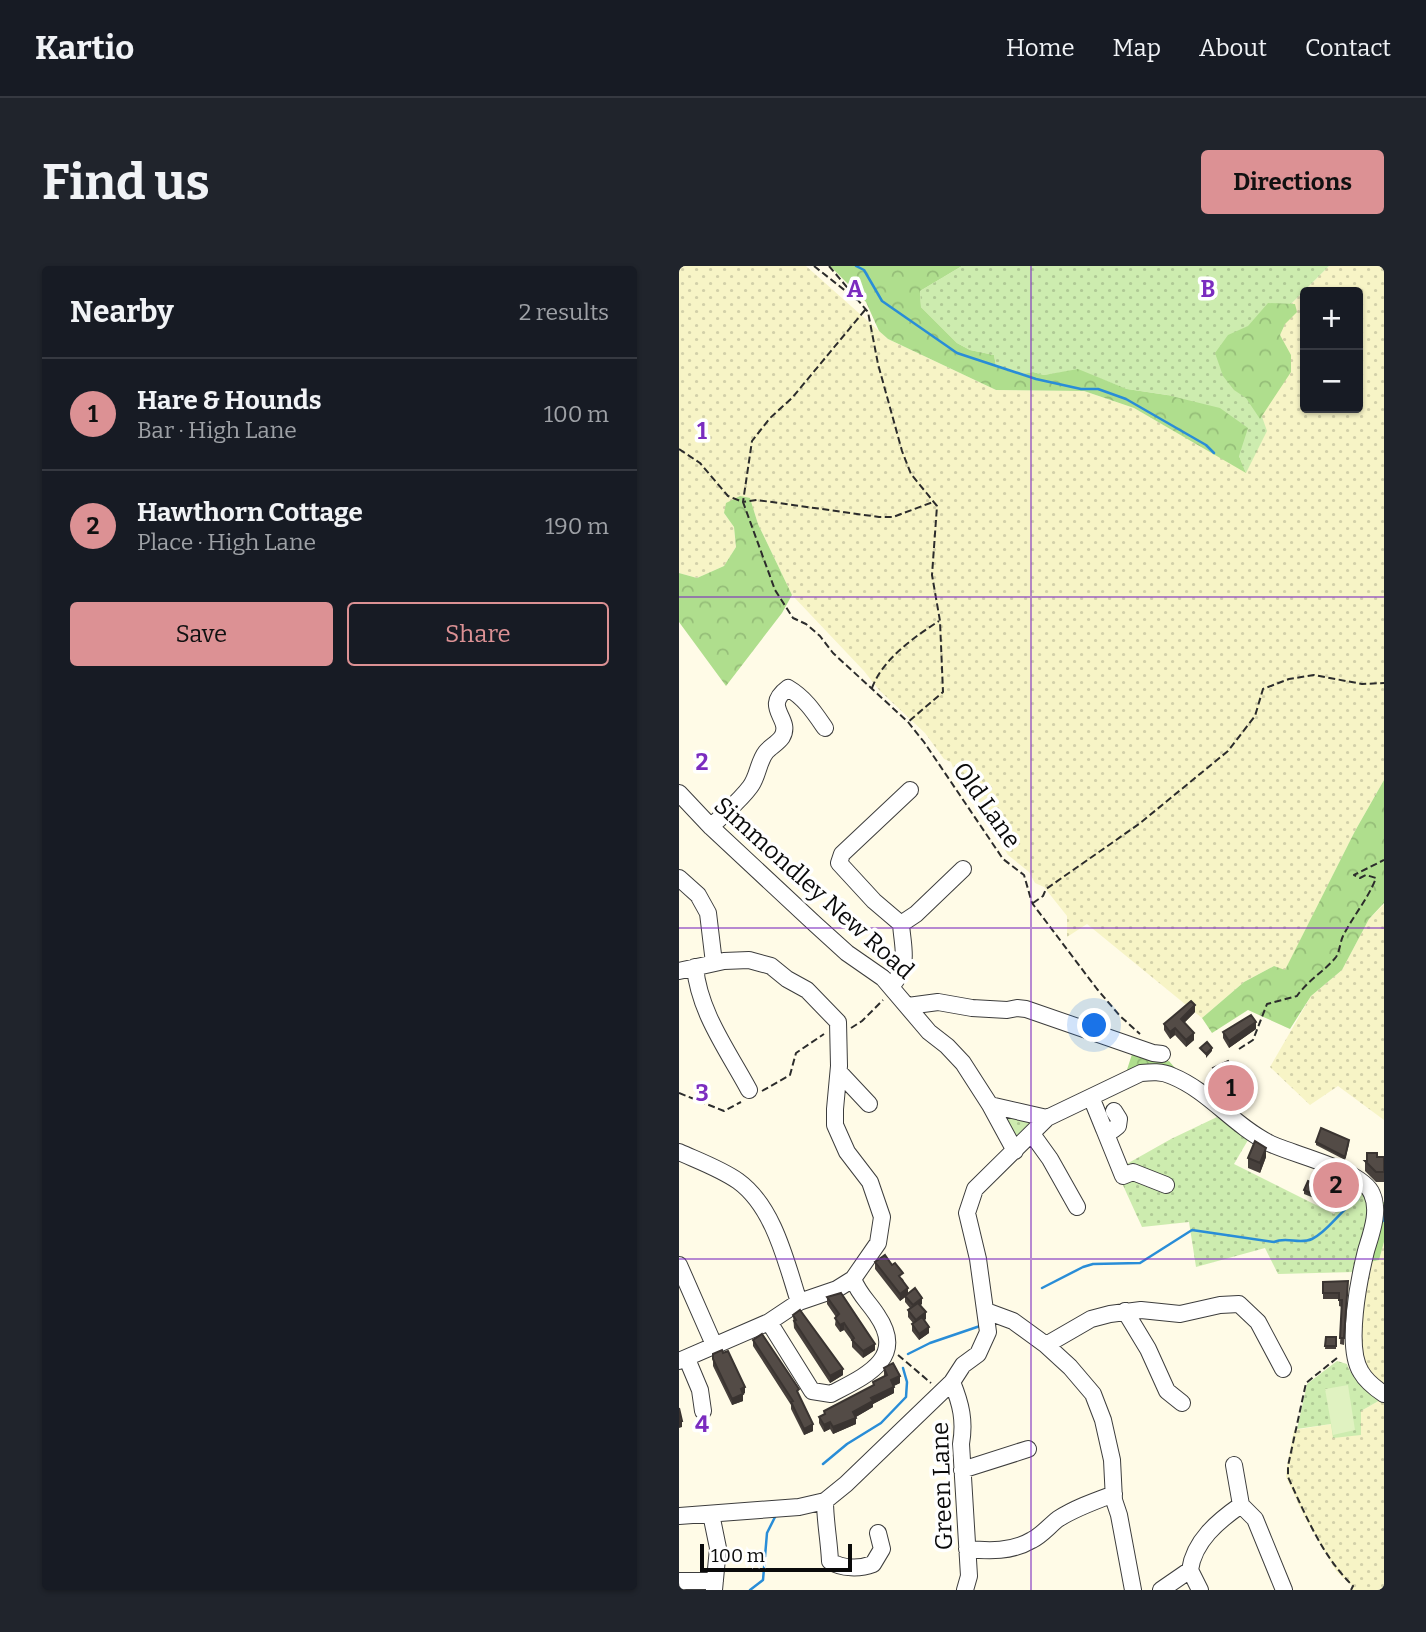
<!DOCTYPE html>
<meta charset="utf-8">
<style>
:root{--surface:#171b24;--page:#20242c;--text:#f1f3f6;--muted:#9ea1a6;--line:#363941;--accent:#dc9194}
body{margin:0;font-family:Bitter,serif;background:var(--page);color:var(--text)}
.controls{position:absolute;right:21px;top:21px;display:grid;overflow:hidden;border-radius:7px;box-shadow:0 2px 5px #0004}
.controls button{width:63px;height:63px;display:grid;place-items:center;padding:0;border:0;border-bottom:2px solid var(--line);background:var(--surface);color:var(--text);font:35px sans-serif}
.scale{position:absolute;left:21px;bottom:18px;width:152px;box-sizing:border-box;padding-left:7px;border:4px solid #0a0a0a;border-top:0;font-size:19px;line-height:24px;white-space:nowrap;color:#0a0a0a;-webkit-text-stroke:5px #fff;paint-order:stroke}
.you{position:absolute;left:416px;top:760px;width:24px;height:24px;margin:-18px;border:5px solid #fff;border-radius:50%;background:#1a73e8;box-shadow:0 0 0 10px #1a73e833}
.badge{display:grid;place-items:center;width:46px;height:46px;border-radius:50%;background:var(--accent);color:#111;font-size:23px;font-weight:700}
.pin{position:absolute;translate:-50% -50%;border:4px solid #fff;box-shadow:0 2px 7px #0006}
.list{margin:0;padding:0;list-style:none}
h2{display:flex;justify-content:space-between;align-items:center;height:91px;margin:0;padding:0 28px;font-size:30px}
h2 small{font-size:23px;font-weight:400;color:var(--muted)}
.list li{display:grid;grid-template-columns:46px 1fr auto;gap:21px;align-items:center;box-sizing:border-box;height:112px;padding:0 28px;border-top:2px solid var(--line)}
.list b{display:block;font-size:26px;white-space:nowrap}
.list p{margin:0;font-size:23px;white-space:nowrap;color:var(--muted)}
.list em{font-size:23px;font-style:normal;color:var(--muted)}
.actions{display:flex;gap:14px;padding:21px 28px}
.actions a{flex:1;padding:16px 0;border:2px solid var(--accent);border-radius:7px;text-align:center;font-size:24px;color:var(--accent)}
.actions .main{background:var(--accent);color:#111}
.map{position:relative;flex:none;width:705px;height:1324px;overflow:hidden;border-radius:7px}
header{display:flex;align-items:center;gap:42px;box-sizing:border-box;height:98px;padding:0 35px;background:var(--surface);border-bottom:2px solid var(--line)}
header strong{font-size:33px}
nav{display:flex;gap:38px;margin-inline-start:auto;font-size:24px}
.intro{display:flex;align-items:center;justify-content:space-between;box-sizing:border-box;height:168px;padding:0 42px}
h1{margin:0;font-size:49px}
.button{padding:18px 32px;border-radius:7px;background:var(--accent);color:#111;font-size:24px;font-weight:700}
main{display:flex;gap:42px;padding:0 42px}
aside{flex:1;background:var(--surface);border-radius:7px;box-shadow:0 2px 5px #0004}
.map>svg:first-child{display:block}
.farmland{fill:url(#farmland-dots);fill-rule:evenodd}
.grass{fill:url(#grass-dots)}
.forest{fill:url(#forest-crowns)}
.pitch{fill:#e0f2c1}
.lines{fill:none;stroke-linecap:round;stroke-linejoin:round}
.stream{stroke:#298dd7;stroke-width:2.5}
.minor-casing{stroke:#3d3d3d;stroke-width:18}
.path{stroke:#2c2c2c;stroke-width:2;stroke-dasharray:7 3.5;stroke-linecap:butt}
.minor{stroke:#fff;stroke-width:16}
.wall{fill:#47403c}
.shaded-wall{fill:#3a3431}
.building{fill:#534b46;stroke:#3a3431;stroke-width:2}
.grid{fill:none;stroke:#7b2cbf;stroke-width:2;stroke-opacity:0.55}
.labels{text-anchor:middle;stroke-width:7;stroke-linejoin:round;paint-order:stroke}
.street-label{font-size:24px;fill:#0a0a0a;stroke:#fff}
.grid-label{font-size:23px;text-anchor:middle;font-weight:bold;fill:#7b2cbf;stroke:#fff;stroke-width:7;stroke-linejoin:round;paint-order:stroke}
</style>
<header>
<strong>Kartio</strong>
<nav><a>Home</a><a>Map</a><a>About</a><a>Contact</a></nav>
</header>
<div class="intro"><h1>Find us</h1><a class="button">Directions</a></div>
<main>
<aside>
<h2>Nearby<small>2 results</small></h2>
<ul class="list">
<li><span class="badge">1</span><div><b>Hare &amp; Hounds</b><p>Bar · High Lane</p></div><em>100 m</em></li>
<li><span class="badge">2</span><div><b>Hawthorn Cottage</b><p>Place · High Lane</p></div><em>190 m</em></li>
</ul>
<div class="actions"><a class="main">Save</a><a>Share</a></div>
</aside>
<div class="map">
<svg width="705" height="1324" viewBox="0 0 705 1324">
<defs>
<pattern id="farmland-dots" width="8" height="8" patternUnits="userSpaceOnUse" patternTransform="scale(1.75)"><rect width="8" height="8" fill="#f7f4c6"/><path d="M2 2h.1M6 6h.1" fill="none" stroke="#d2d0a9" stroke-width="1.8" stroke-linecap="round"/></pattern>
<pattern id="grass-dots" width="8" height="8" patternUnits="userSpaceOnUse" patternTransform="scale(1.75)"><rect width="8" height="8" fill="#cdecaf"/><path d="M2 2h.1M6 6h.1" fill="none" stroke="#afc995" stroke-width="1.8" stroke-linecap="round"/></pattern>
<pattern id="forest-crowns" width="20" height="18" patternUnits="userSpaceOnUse" patternTransform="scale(1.75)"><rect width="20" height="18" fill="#afde8d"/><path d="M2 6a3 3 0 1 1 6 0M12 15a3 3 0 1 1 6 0" fill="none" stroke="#95bd78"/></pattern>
</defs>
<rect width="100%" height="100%" fill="#fffbe7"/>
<!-- farmland -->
<path class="farmland" d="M0 0H127L209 73 317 124 405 125 455 142 567 206 607 43 650 0H705V514L676 565 606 705 595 700 565 716 523 752 408 658 388 671V650L365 621 356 617 350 606 329 589 302 544 292 532 275 505 272 496 265 493 246 467 200 424 185 405 113 329 79 258 71 232 45 247 55 261 57 281 45 300 18 312 0 307ZM626 26H679V142H626Z
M705 638V854L659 820 631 839 591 801 632 730 663 704 690 653Z
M705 976V1122L701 1120 682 1094 681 1055 691 996 700 994Z
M703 1133 705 1134V1324H671L673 1320 657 1305 625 1250 607 1211 608 1200 615 1164 652 1158 681 1169 682 1145Z"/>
<!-- grass -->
<path class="grass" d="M283 0H650L607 43 581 145 588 165 567 207 560 190 488 129 448 123 399 104 365 109 354 106 344 108 317 100 315 89 291 84 278 77 242 41 241 25Z
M324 849 355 855 339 873 334 871Z
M538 851 569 874 555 898 655 948 671 928 685 924 692 943 676 1006 599 1008 586 982 517 1001 510 956 463 961 437 904 492 873Z
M658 1095 668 1098C672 1113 691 1124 703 1133L682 1145V1169L654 1172 652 1158 618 1163 628 1118Z"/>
<!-- forest -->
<path class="forest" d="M151 0H283L241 25 242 41 278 77 291 84 315 89 317 100 344 108 354 106 365 109 399 103 448 123 488 129 541 142 569 162 560 190 567 207 455 142 405 125 317 124 209 73 200 65 187 36Z
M589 37 616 38 618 46 606 58 601 69 612 89V106L581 153 567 132 555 124 544 110 536 87 549 69 569 60Z
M61 230 71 232 79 258 113 329 103 347 47 420 0 356V307L18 312 45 300 57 281 55 261 45 247 47 237Z
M705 514V637L690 653 663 704 632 730 611 763 569 744 533 767 523 752 565 716 595 700 606 704 676 565Z
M454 785 484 796 490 795 502 809 446 810Z
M703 936H705V976L700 994 691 996Z"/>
<!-- pitch -->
<path class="pitch" d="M669 1119 676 1164 654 1169 646 1123Z"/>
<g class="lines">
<!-- stream -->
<path class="stream" d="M177 0 185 4 203 35 278 87 357 113 402 123H419L447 133 527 179 535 187
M704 945 705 955
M363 1022 404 1001 414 998 461 997 513 964 595 976C608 970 620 979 633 973 650 965 661 944 679 933
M229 1088 251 1077 301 1060
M144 1198 168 1178 202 1157 227 1131 228 1116 224 1102
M71 1324 84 1314 88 1267 97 1249"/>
<defs>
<path id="minor" d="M0 527 32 561 136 658 168 687 204 712 250 766 268 780 284 797 311 839 336 885
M32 561C44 548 60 536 71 521 79 511 79 496 87 486 91 481 99 477 103 471 114 452 82 442 109 422 126 432 135 446 146 462
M0 612 19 629 29 647 35 697
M222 658 237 648 284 603
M16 701C20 746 49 785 70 824
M0 705 45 695 70 694 92 700 108 713 128 724 159 756 160 800 156 843V859L168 886 191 916 203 951 199 977 174 1013 158 1023 120 1036 90 1056 0 1095
M212 721C231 698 224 685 222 658L195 635 160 597 163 588 231 524
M229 740 259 736 293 742 328 744 338 742 347 743 474 787 483 788
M160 806 190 838
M412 831 425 863 434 864 439 860 440 853 435 845
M311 839 368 852
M425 863 444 910 454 906 487 919
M353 868 371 893 398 941
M0 886C20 895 42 903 59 915 95 941 107 996 120 1036
M0 999 36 1081
M307 1045 334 1055 367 1079 391 1101 414 1128 424 1154 433 1194 435 1234 440 1249 454 1324
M446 1045 469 1083 488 1125 503 1137
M90 1056 133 1125 152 1128C186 1110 228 1093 198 1049 189 1035 181 1030 174 1013
M367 1079 412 1053 431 1048 462 1044 501 1048 541 1039 560 1038 579 1056 604 1103
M8 1093 21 1124 24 1145
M273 1116C282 1138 286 1155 282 1178L290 1310 286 1324
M283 1204 349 1183
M146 1235C146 1255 150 1274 151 1295 163 1303 181 1303 194 1298L203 1283 199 1267
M562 1239 576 1253 605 1324
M32 1248 39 1282 35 1324
M0 1250 120 1241 146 1235 167 1218 273 1116 284 1099 299 1088 309 1066 299 993 288 947 296 923 368 852 462 807C472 806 483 805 493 810 530 825 554 859 590 877 614 889 684 904 693 928 701 945 692 968 687 985 680 1013 666 1081 682 1106 687 1115 696 1122 705 1128
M288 1283C310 1285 333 1286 353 1274 363 1269 370 1260 379 1253 396 1242 416 1235 435 1228
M511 1304 521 1324
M0 1315H36
M482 1324 511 1304C515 1275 539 1255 562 1239L555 1199"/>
</defs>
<!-- minor casing -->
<use href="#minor" class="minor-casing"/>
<!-- path -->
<path class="path" d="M135 0 178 34
M150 0 189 46 199 98 223 185 232 208 258 240 253 309 261 355 264 426 229 456
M0 2 3 0
M186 44 113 132 91 152 73 175 64 236 78 234 200 251H214L254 236
M0 183 21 197 49 230 64 236 96 324 114 352 127 358 141 370 154 387 229 456 245 476 324 593 345 609 353 637 418 723 441 750 461 768
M193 422C203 394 235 371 260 355
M354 637 364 630 367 623 460 558 549 485 576 450 584 423 610 413 635 409 683 418 705 417
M172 762 183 755 204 734
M560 783 574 774 588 738 618 730C629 714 647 704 657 691 661 685 661 676 664 670 674 650 689 633 697 612L687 609 681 612 675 609 705 594
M83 825 111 809 117 787 145 768
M0 827 45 845 62 836
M219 1089 252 1117
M658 1092 627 1117 609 1200V1211C627 1250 643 1290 674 1320L672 1324"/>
<!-- minor -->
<use href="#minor" class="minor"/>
</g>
<!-- wall -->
<path class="wall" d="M516 746 505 757 515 774 507 781 496 769 491 773 485 764V758Z
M577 763 550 782 544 772V766Z
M534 802 557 810 568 828 551 836 543 830 534 812Z
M637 876 670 878 666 894 637 879Z
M587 891 581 907 569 902V892Z
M698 891H705V916H697L686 905V895Z
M646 913 670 922 660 927 646 920Z
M639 923 635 932 625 928V924Z
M196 996 224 1013 229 1027 243 1038 241 1039 247 1053 245 1054 250 1067 240 1074 233 1065V1058L234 1057 229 1051V1044L231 1042 226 1036V1031L221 1035 196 1003Z
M669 1015 665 1079 661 1078 663 1041 660 1040V1033H644V1016Z
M148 1031 196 1084 184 1092 173 1081V1075L165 1064 161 1066 156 1059 157 1051 148 1038Z
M114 1049 164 1109 151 1117 115 1062Z
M647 1071H657V1083H646Z
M74 1074 134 1165 125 1169 112 1143V1139L74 1080Z
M34 1088 66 1127 64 1128V1135L53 1139 34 1100Z
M205 1102 221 1117 215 1120V1127L194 1138V1141L177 1151V1158L154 1168 151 1163 145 1166 140 1157V1151L145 1148V1145L194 1120V1116L205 1110Z"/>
<!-- shaded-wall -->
<path class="shaded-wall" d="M516 739V746L502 760V753Z
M577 756V763L550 782V775Z
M496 762V769L491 773V766Z
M515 767V774L507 781V774Z
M533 782V785L527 792V788Z
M568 818V828L551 836V827Z
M587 882V891L581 907V897Z
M670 916V922L660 927V920Z
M229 1022V1029L221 1035V1028Z
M243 1032V1038L234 1045V1039Z
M247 1046V1053L237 1060V1054Z
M165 1057V1064L161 1066V1059Z
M250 1061V1067L240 1074V1068Z
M196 1078V1084L184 1092V1085Z
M164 1103V1109L151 1117V1110Z
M221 1110V1117L212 1121V1114Z
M66 1121V1127L62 1129V1123Z
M215 1121V1127L194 1138V1141L175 1152H177V1158L154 1168V1161L192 1132Z
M64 1128V1135L53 1139V1133Z
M0 1155H3V1161L0 1162Z
M151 1156V1163L145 1166V1159Z
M134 1158V1165L125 1169V1163Z"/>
<!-- building -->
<path class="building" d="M512 735 516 739 502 753 515 767 507 774 496 762 491 766 485 758Z
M572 749 577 756 550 775 544 766Z
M528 776 533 782 527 788 521 782Z
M549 795 557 810 562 807 568 818 551 827 543 820 534 802Z
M642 862 670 874 666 891 637 876Z
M576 875 587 882 581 897 569 892Z
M688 887H698V891H705V906H697L686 895H688Z
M650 904 668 912 670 916 660 920 646 913Z
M629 915 639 920 635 929 625 924Z
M206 989 213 999 216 997 224 1007 220 1010 229 1022 221 1028 196 996Z
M669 1015 665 1072H661L663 1034H660V1027H644V1016Z
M236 1022 243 1032 234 1039 226 1030Z
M162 1027 196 1078 184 1085 173 1074 175 1072 165 1057 161 1059 156 1052 160 1048 148 1031Z
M239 1037 247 1046 237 1054 229 1044Z
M121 1044 164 1103 151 1110 115 1055 117 1054 114 1049Z
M243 1051 250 1061 240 1068 233 1058Z
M83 1068 120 1123 118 1125 134 1158 125 1163 112 1136 114 1135 74 1074Z
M647 1071H657V1080H646Z
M43 1084 44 1087 49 1085 66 1121 62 1123 64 1128 53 1133 34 1093V1088Z
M214 1097 221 1110 212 1114 215 1121 192 1132 194 1135 174 1146 177 1152 154 1161 151 1156 145 1159 140 1151 146 1148 145 1145 195 1119 194 1116 208 1109 205 1102Z
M0 1142 3 1155H0Z"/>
<!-- grid -->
<path class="grid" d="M352 0V1324M0 331H705M0 662H705M0 993H705"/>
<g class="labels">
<!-- street labels -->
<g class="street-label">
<text transform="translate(308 539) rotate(55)" y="8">Old Lane</text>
<text transform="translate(135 622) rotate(42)" y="8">Simmondley New Road</text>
<text transform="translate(263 1220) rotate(-92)" y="8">Green Lane</text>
</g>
</g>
<g class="grid-label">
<text x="176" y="31">A</text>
<text x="529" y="31">B</text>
<text x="23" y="173">1</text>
<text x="23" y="504">2</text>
<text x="23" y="835">3</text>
<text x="23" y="1166">4</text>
</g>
</svg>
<div class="controls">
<button>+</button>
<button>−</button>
</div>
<div class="scale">100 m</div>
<div class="you"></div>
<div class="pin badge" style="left:552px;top:822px">1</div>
<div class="pin badge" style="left:657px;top:919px">2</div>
</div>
</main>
